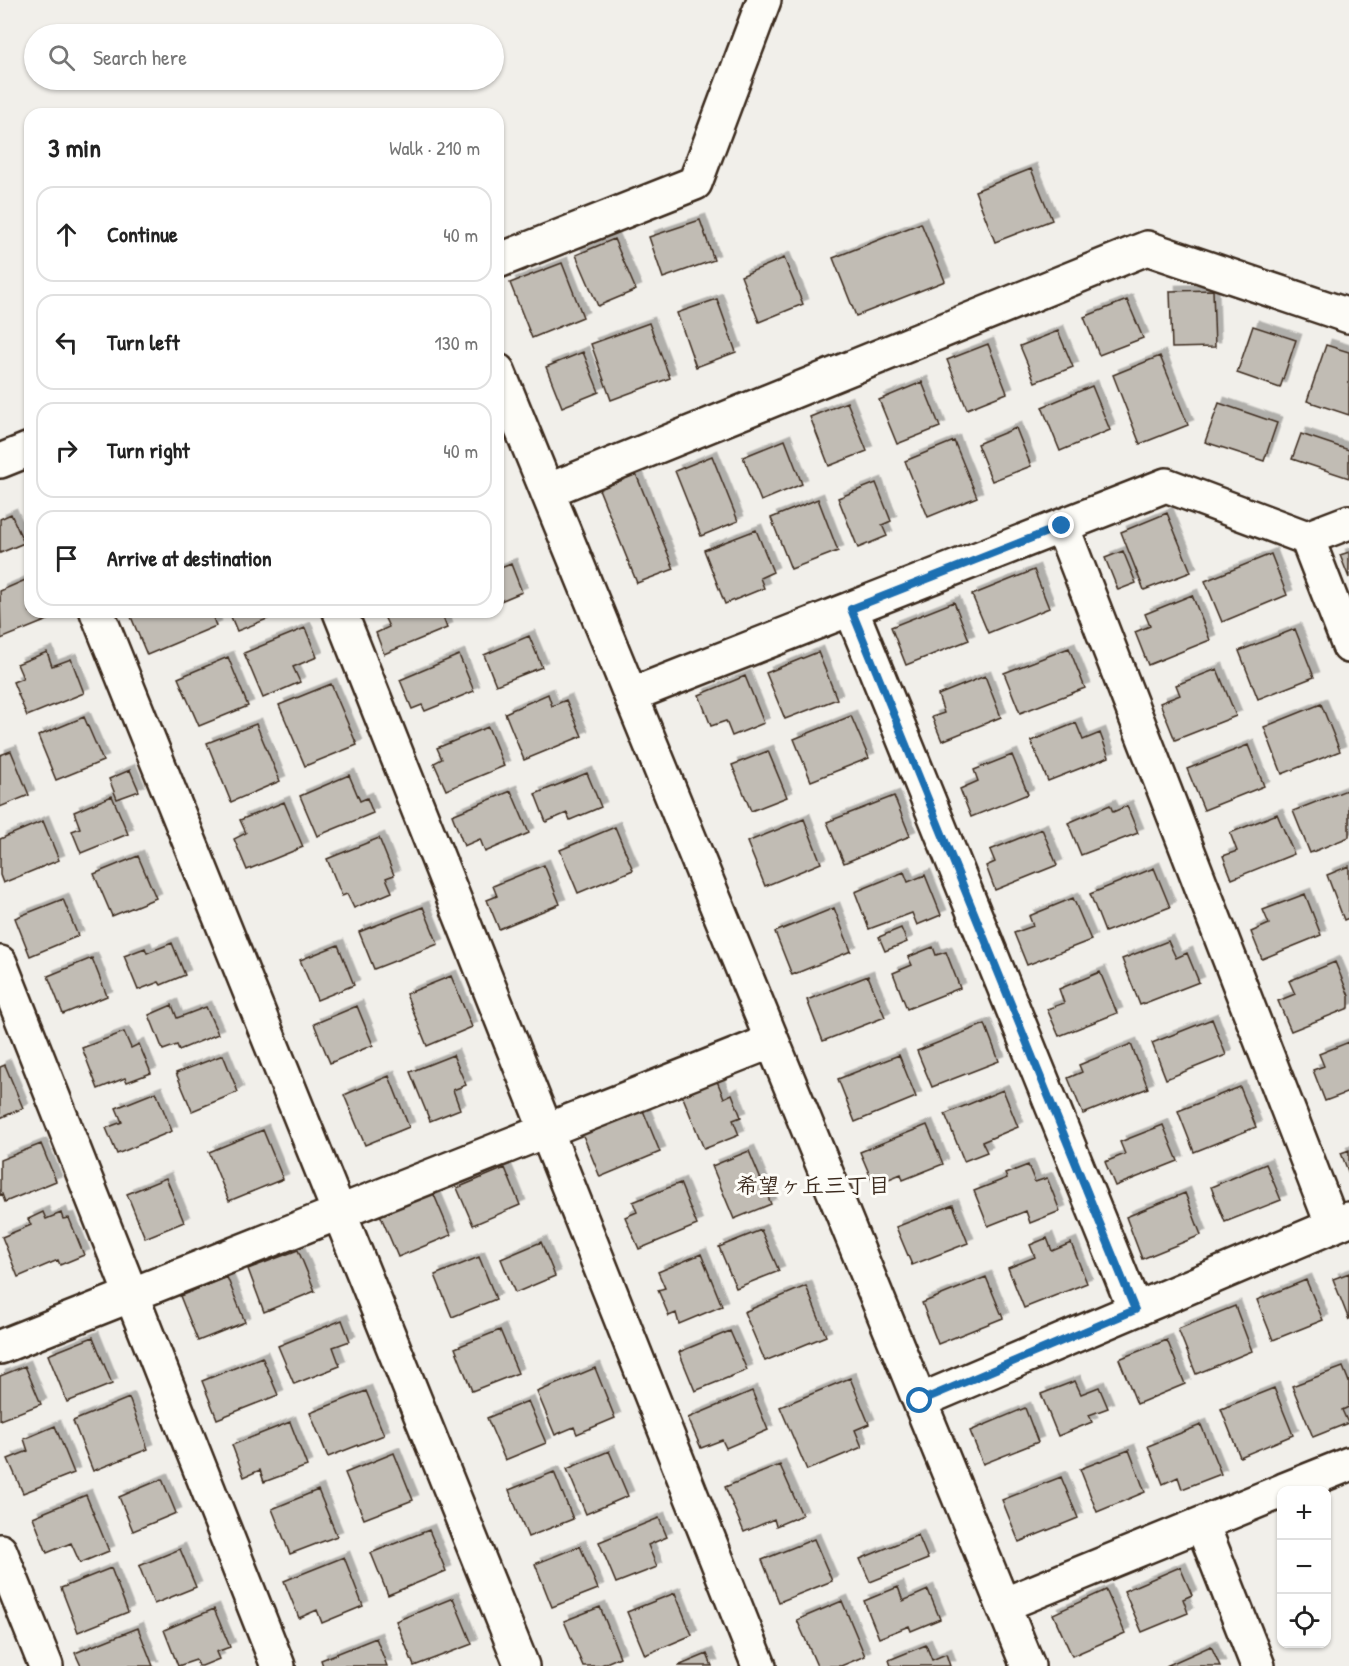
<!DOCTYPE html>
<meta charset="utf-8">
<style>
:root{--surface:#fff;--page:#f2f2f2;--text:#222;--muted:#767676;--line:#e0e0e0}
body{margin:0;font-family:"Patrick Hand","Klee One",sans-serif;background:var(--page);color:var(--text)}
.controls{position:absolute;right:18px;bottom:18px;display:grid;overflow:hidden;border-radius:12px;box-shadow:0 2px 4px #0004}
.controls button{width:54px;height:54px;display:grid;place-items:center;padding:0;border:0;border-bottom:2px solid var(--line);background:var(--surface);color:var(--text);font:30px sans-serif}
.stop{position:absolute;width:18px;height:18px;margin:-14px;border:4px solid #1f6fb2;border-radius:50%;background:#fff}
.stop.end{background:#1f6fb2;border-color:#fff;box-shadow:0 2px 6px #0008}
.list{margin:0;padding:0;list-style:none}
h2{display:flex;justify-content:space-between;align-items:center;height:78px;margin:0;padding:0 24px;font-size:26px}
h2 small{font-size:20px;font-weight:400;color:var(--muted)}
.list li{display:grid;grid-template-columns:39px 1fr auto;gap:18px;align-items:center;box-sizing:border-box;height:96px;margin:0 12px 12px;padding:0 12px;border:2px solid var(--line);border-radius:18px}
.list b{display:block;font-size:22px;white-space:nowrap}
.list em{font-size:20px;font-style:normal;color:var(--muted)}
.icon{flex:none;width:33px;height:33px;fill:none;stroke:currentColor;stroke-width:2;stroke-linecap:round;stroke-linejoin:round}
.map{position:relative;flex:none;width:1349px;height:1666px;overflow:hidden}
.search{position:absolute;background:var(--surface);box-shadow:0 2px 4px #0004;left:24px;top:24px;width:480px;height:66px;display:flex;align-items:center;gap:15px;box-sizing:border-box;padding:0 21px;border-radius:33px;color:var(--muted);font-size:22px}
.panel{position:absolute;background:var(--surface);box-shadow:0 2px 4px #0004;left:24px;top:108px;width:480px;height:510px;border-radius:18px}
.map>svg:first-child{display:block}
.building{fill:#c1bcb4;stroke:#3b2a1e;stroke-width:1.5;filter:url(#shadow)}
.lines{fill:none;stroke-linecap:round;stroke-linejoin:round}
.minor-casing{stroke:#3b2a1e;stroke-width:38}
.minor{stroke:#fdfcf7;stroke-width:33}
.route{stroke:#1f6fb2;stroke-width:8}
.labels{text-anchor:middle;stroke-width:6;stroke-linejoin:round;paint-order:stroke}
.neighbourhood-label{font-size:22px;font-weight:bold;fill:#3b2a1e;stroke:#fdfcf7}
</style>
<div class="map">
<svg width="1349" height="1666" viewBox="0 0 1349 1666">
<defs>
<filter id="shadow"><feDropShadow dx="5.5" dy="-5.5" stdDeviation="0" flood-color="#0004"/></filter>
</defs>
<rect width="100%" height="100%" fill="#f1efea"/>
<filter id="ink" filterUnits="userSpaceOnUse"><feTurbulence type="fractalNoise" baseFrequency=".0167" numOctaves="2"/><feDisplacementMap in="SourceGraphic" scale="12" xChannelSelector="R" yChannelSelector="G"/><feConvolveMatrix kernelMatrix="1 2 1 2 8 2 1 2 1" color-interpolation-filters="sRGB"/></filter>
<g filter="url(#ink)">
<!-- building -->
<path class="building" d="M1031 169 1052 220 995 242 975 191Z
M700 220 714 260 663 278 649 237Z
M921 223 945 281 856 316 833 258Z
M614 239 636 290 598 306 576 255Z
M784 258 803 304 759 322 741 276Z
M562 263 583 317 532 338 510 283Z
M1213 290 1215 347 1172 348 1170 291Z
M717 299 736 352 696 367 677 313Z
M1127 300 1143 338 1099 355 1084 317Z
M649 323 670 378 611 400 591 344Z
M1253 326 1296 340 1280 388 1237 373Z
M1058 331 1073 367 1035 382 1020 346Z
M988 344 1007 393 967 409 947 360Z
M1326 345 1349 352V415L1307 401Z
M583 352 599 392 562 407 546 367Z
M1160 356 1188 425 1140 444 1113 375Z
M922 382 940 427 897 444 879 400Z
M1092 386 1110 430 1060 451 1042 407Z
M847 402 867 451 829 466 810 417Z
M1219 403 1277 423 1264 461 1205 442Z
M1016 428 1031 466 992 481 977 444Z
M1301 434 1349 450V478L1292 459Z
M785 440 802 484 761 501 743 457Z
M954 441 977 497 928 517 905 461Z
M712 456 738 521 701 536 675 471Z
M636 474 674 569 637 583 599 489Z
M876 483 891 521 882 525 887 536 858 548 838 498Z
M818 499 838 551 791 569 771 518Z
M1167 513 1191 572 1144 590 1121 532Z
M11 514 24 543 0 553V519Z
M756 530 773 572 760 578 764 588 725 604 704 550Z
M1123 551 1136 583 1118 590 1105 558Z
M1349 552V578L1340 555Z
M1271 554 1287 595 1222 622 1205 581Z
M511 564 522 592 498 602V569Z
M1034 570 1049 608 988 633 972 595Z
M30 578V612H53L55 617 1 639 0 591Z
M1192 595 1210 640 1148 665 1135 632 1150 626 1145 614Z
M954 602 969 640 906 665 891 627Z
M129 612H211L216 626 147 655Z
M229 612H285L237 631Z
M382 612H441L447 628 384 654 376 633 389 627Z
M305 628 317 657 293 667 300 682 263 698 244 653Z
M1295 629 1314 677 1258 699 1239 651Z
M529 636 542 667 496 685 484 655Z
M1069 648 1085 688 1020 713 1004 673Z
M47 652 52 666 71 659 84 693 27 716 13 682 23 678 17 664Z
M818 652 837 699 785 719 766 673Z
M459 655 474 691 425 711 422 705 412 709 400 680Z
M228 657 248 706 199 726 178 678Z
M1217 669 1236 716 1175 740 1160 703 1180 695 1176 685Z
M745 676 764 723 732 736 726 721 711 726 699 695Z
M985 676 1001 717 942 741 932 717 944 713 938 695Z
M331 684 357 745 305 766 279 705Z
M548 694 552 706 566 700 582 736 524 760 505 713Z
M1321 704 1340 751 1282 774 1264 727Z
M851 716 869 758 811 781 794 739Z
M84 717 103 761 56 780 38 736Z
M1076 723 1083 740 1100 733 1109 757 1048 781 1031 741Z
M256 724 280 781 231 802 207 743Z
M488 727 504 766 446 790 434 763 442 759 437 748Z
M1248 745 1264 786 1204 810 1187 769Z
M11 751 29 795 0 807V755Z
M768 751 787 797 751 811 732 765Z
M1012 755 1028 794 971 817 960 789 978 781 974 770Z
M130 770 139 791 117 799 109 779Z
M587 773 601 807 570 820 567 813 546 822 535 794Z
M349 775 360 801 367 798 373 813 317 836 300 796Z
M1349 789V837L1310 853 1293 811Z
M511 791 529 833 485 852 480 839 464 846 452 815Z
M112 796 128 834 81 853 72 831 80 828 74 812Z
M894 796 910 836 844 863 827 822Z
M284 802 303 847 247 870 234 839 246 833 240 820Z
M1110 805 1113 812 1127 806 1138 833 1081 855 1068 823Z
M1277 814 1294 854 1232 879 1223 856 1237 851 1230 833Z
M804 819 821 863 765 886 747 842Z
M43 821 59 860 3 883 0 875V839Z
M615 827 633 870 578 893 560 850Z
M1042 829 1057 865 995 890 986 866 995 862 990 850Z
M379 838 394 875 386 878 392 892 354 908 347 894 342 896 327 859Z
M138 856 156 898 112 916 94 874Z
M544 865 560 904 499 929 487 900 497 896 493 886Z
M1349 866V918L1344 920 1327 875Z
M1154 868 1170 907 1105 932 1090 894Z
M904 872 908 882 925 875 941 915 917 925 912 913 869 929 855 892Z
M1305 894 1321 935 1262 959 1251 932 1269 924 1263 910Z
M1073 898 1091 940 1027 965 1014 933 1033 926 1029 916Z
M63 899 78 936 30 956 15 918Z
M423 907 438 944 374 969 359 932Z
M834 908 851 951 792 975 775 932Z
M901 928 907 942 885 951 879 937Z
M1168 941 1176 958 1187 953 1199 982 1140 1005 1122 959Z
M172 943 185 975 161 985 159 982 138 990 124 956 145 948 147 953Z
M338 945 354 985 317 1000 300 960Z
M933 947 936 955 946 952 960 988 907 1009 893 973 912 965 908 957Z
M92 958 107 996 63 1014 48 976Z
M1335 962 1349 996V1008L1291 1031 1278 1001 1295 994 1289 981Z
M1100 972 1117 1013 1059 1036 1047 1009 1064 1003 1059 989Z
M451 976 472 1027 427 1046 406 994Z
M868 976 885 1017 823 1041 807 1000Z
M172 1005 177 1018 206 1007 218 1034 179 1050 177 1045 163 1050 149 1015Z
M357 1006 373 1045 330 1063 314 1024Z
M1212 1019 1226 1055 1166 1079 1152 1043Z
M985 1024 999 1061 932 1087 917 1051Z
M124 1032 131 1048 139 1044 151 1073 127 1082 125 1078 98 1089 82 1048Z
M1349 1042V1092L1325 1101 1313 1070 1324 1066 1319 1054Z
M1131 1044 1148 1088 1083 1114 1068 1078 1082 1072 1079 1065Z
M223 1055 238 1092 192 1111 176 1073Z
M453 1055 466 1085 453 1090 460 1109 430 1121 410 1072Z
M899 1055 916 1097 855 1122 838 1079Z
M5 1065 23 1108 0 1118V1067Z
M389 1076 409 1127 365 1145 344 1095Z
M717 1081 724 1098 732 1094 741 1117 733 1120 739 1135 704 1149 682 1095Z
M1240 1087 1256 1127 1194 1152 1178 1111Z
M1003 1090 1018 1127 982 1142 987 1152 964 1161 945 1114Z
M156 1092 172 1131 117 1154 106 1128 122 1122 116 1108Z
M642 1108 660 1152 600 1177 582 1133Z
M927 1125 943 1164 903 1180 901 1174 874 1185 860 1152Z
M1163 1125 1178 1161 1115 1186 1105 1162 1125 1154 1120 1142Z
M263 1130 283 1179 229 1201 209 1152Z
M41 1144 56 1181 5 1202 2 1194 0 1195V1160Z
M1349 1150V1174L1341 1153Z
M749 1151 771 1204 734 1219 712 1166Z
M1266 1164 1281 1200 1225 1222 1211 1187Z
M1028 1165 1035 1182 1047 1178 1060 1211 1030 1223 1026 1211 988 1226 974 1191 1007 1178 1005 1174Z
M505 1168 520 1205 473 1225 457 1188Z
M166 1178 184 1222 145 1238 127 1194Z
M680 1183 697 1225 639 1249 625 1217 637 1212 633 1202Z
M432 1190 451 1235 398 1257 379 1212Z
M1185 1193 1201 1235 1142 1259 1126 1217Z
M953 1205 968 1243 912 1265 896 1227Z
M43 1212 46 1219 61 1213 63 1219 69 1218 84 1255 60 1265 58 1260 18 1277 2 1237 31 1225 28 1219Z
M761 1230 779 1271 736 1288 719 1247Z
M1047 1238 1052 1251 1071 1243 1087 1283 1024 1308 1008 1268 1035 1257 1030 1245Z
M541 1242 555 1276 515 1293 501 1259Z
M298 1250 315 1291 264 1312 248 1269Z
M701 1254 722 1306 679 1324 676 1313 669 1316 658 1290 665 1288 658 1272Z
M479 1257 496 1299 452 1317 435 1275Z
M1349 1273V1320L1333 1279Z
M227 1277 245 1322 198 1341 180 1296Z
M986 1277 1003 1318 938 1344 922 1303Z
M1306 1280 1323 1320 1273 1340 1257 1300Z
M806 1286 826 1336 765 1361 744 1312Z
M1235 1306 1252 1351 1196 1374 1178 1329Z
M342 1320 350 1341 333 1347 340 1366 294 1384 278 1346Z
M500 1330 518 1373 472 1391 455 1348Z
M730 1331 747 1370 695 1391 679 1352Z
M93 1337 112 1384 67 1402 48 1355Z
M1167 1340 1185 1384 1137 1404 1119 1359Z
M262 1357 278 1395 217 1419 202 1381Z
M25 1366 41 1404 0 1420V1376Z
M1343 1367 1349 1382V1407L1342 1410 1348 1423 1313 1437 1292 1386Z
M595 1368 615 1418 577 1434 574 1427 555 1435 537 1392Z
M850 1378 869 1424 855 1430 862 1447 807 1470 780 1407Z
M1075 1381 1081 1394 1099 1387 1108 1408 1089 1415 1092 1422 1058 1436 1041 1394Z
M1274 1388 1293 1435 1240 1457 1221 1409Z
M366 1391 384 1435 328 1457 310 1413Z
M752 1391 768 1430 726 1448 722 1440 701 1448 688 1418Z
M129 1398 148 1449 93 1471 73 1421Z
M528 1401 546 1443 505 1460 487 1418Z
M1025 1408 1038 1442 983 1464 970 1431Z
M290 1422 307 1466 264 1482 260 1470 244 1477 232 1445Z
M1201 1425 1221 1474 1182 1489 1178 1477 1163 1484 1148 1446Z
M55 1426 74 1473 23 1493 8 1459 28 1451 24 1439Z
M1129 1450 1145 1492 1097 1512 1080 1469Z
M609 1451 628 1496 586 1514 567 1469Z
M394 1453 413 1500 364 1519 345 1473Z
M780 1465 802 1515 776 1526 774 1519 744 1532 725 1487Z
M554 1472 573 1519 528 1537 509 1490Z
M1061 1477 1078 1518 1019 1542 1002 1500Z
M162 1479 176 1513 133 1531 119 1497Z
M318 1490 337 1536 290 1554 272 1509Z
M86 1495 109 1551 80 1563 71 1543 47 1553 33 1517Z
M659 1518 667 1537 648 1545 657 1567 616 1583 599 1542Z
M429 1530 446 1571 388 1595 371 1553Z
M918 1535 928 1559 870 1582 860 1559Z
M814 1539 832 1581 779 1602 762 1560Z
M580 1546 598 1589 552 1607 535 1564Z
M180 1549 196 1587 154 1604 139 1566Z
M344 1557 363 1606 322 1623 317 1610 299 1618 284 1581Z
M1180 1567 1192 1595 1183 1599 1188 1613 1142 1632 1124 1591Z
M111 1568 128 1612 78 1632 61 1588Z
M898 1587 903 1601 928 1590 940 1619 911 1631 909 1626 879 1638 864 1601Z
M1106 1590 1125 1633 1072 1656 1053 1614Z
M675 1593 692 1635 645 1655 627 1612Z
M453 1598 472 1644 414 1666 396 1621Z
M842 1601 865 1656 841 1666H817L797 1620Z
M600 1607 620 1657 599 1666H583L564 1621Z
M214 1609 230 1647 216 1652 219 1659 202 1666H198L196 1660 178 1666 164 1630Z
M138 1628 153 1666H81L75 1653Z
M376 1638 387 1666H323L321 1660Z
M926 1645 932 1660 946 1654 950 1666H891L889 1660Z
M1211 1646 1220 1666H1166Z
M707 1654 712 1666H678Z"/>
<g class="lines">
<defs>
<path id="minor" d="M498 261 695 183 764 0
M498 371 1028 1666
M0 461 30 449
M547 491 1147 248 1349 316
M1062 526 1333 1226
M1307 538 1349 646
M851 609 1135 1310
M97 612 522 1666
M340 612 759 1666
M631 695 1166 485 1307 538 1349 522
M0 963 278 1666
M0 1347 772 1041
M920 1401 1349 1219
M1284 1490 1349 1464
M1202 1524 1258 1666
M0 1551 46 1666
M1003 1605 1282 1491"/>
</defs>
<!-- minor casing -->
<use href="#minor" class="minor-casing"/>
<!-- minor -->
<use href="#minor" class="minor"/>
</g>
</g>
<g class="lines" filter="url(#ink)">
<!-- route -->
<path class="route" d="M920 1401 1135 1310 851 609 1062 526"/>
</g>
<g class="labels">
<!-- neighbourhood labels -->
<g class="neighbourhood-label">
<text x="813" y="1193">希望ヶ丘三丁目</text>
</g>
</g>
</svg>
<div class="controls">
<button>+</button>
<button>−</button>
<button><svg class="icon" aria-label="locate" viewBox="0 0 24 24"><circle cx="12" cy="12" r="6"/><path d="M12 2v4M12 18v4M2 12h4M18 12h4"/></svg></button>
</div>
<div class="stop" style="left:920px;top:1401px"></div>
<div class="stop end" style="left:1062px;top:526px"></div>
<div class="search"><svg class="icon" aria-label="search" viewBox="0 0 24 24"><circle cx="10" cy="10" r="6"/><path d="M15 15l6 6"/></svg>Search here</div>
<section class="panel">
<h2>3 min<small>Walk · 210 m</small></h2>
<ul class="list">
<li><svg class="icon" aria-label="ahead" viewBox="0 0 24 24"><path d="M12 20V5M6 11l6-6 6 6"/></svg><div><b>Continue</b></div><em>40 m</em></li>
<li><svg class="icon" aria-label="left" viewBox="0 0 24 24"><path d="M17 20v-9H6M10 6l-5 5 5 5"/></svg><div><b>Turn left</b></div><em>130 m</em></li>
<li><svg class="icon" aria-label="right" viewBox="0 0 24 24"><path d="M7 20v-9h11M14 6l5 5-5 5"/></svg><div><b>Turn right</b></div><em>40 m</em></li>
<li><svg class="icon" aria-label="arrive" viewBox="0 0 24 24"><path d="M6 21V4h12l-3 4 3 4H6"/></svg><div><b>Arrive at destination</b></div></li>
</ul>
</section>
</div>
